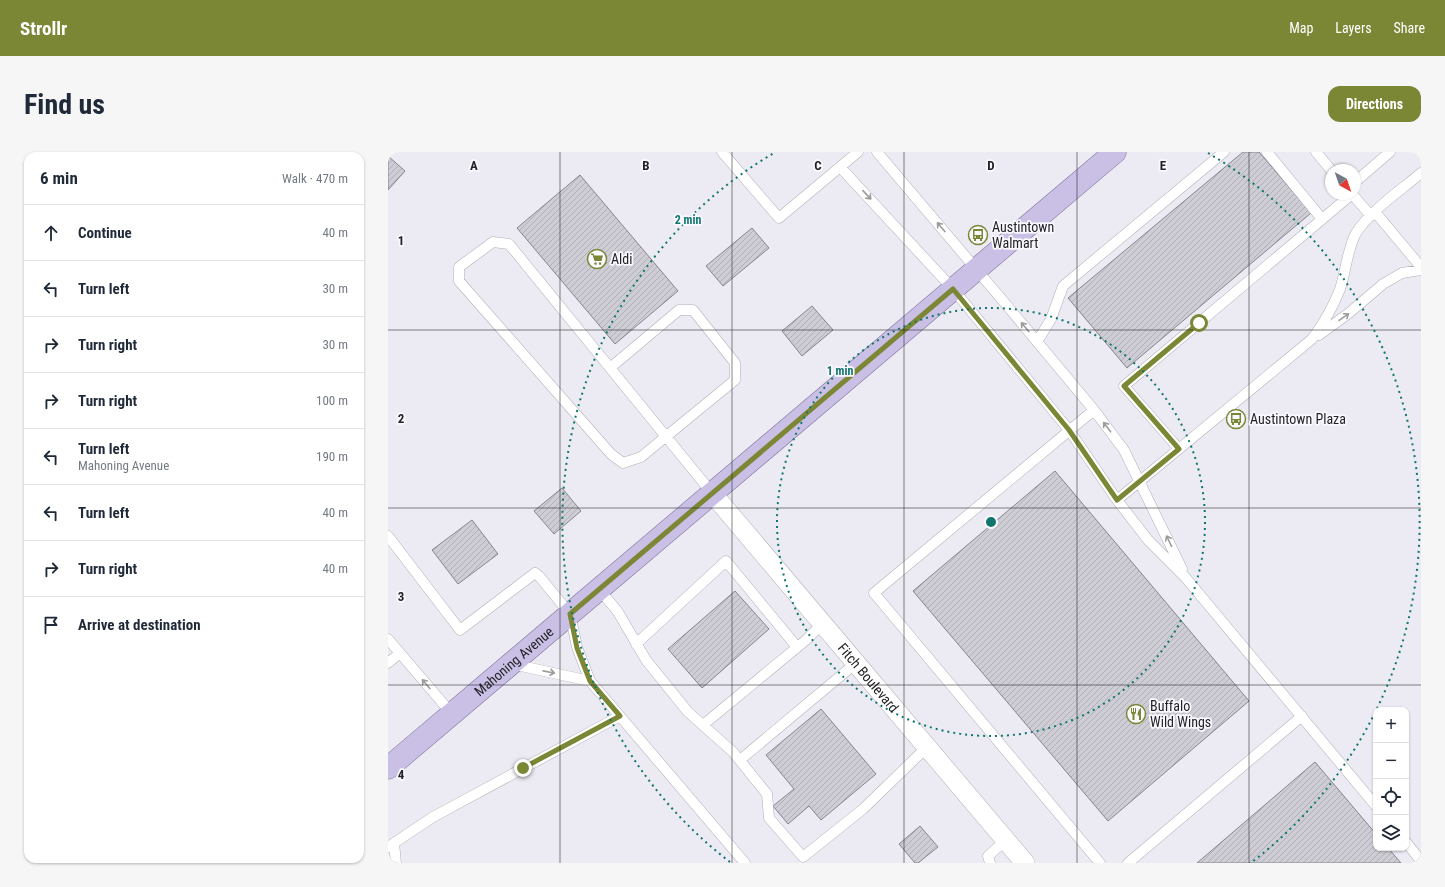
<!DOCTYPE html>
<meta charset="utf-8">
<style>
:root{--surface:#fff;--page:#f6f6f7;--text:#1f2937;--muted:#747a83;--line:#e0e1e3;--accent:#7c8735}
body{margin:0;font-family:"Roboto Condensed",sans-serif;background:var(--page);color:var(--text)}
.controls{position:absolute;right:12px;bottom:12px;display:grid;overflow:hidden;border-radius:8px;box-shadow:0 1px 3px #0004}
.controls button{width:36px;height:36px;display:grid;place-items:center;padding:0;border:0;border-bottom:1px solid var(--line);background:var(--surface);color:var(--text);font:20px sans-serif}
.compass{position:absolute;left:937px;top:12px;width:36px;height:36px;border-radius:50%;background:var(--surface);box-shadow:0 1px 3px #0004;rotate:140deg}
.stop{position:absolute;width:12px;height:12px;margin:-9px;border:3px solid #7c8735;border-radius:50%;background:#fff}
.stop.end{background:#7c8735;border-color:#fff;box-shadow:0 1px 4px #0008}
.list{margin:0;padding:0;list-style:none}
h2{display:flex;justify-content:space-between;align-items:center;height:52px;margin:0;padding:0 16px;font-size:17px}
h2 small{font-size:13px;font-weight:400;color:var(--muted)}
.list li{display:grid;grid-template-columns:26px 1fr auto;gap:12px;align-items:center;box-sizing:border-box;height:56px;padding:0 16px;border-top:1px solid var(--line)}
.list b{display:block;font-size:15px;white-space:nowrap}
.list p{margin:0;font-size:13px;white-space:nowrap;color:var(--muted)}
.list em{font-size:13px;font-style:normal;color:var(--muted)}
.icon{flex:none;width:22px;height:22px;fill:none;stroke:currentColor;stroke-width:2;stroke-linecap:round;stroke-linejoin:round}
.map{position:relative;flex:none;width:1033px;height:711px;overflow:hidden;border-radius:12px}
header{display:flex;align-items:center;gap:24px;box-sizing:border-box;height:56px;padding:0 20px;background:var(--accent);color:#fff}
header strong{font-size:19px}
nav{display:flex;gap:22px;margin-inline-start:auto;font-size:14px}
.intro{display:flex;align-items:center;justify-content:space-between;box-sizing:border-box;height:96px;padding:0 24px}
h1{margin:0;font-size:28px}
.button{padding:10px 18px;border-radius:12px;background:var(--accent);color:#fff;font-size:14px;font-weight:700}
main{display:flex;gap:24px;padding:0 24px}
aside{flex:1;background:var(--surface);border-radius:12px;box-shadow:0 1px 3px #0004}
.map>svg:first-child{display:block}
.building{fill:url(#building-hatch);stroke:#86848c}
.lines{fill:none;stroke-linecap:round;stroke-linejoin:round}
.service-casing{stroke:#b1afb7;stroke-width:11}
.minor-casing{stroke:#b1afb7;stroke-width:20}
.primary-casing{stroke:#796e98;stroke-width:23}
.service{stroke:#fff;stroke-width:10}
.minor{stroke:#fff;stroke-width:19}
.primary{stroke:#cac0e6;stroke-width:22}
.oneway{stroke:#9c9c9d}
.route{stroke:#7c8735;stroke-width:5}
.grid{fill:none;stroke:#232326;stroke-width:1;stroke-opacity:0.55}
.ring{fill:none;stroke:#0f766e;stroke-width:2;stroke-dasharray:2 4}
.labels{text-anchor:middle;stroke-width:3.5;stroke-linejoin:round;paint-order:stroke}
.poi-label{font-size:14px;fill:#232326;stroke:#faf8ff;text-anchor:start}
.street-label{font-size:14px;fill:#232326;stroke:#faf8ff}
.grid-label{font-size:13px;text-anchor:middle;font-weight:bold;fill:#232326;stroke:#faf8ff;stroke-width:3.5;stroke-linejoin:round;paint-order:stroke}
.centre{fill:#0f766e;stroke:#faf8ff;stroke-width:2}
.ring-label{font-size:12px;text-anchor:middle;font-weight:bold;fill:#0f766e;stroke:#faf8ff;stroke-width:3.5;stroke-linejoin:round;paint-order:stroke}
</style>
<header>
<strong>Strollr</strong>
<nav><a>Map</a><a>Layers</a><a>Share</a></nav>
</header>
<div class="intro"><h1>Find us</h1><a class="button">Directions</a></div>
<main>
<aside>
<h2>6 min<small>Walk · 470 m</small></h2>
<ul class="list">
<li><svg class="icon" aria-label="ahead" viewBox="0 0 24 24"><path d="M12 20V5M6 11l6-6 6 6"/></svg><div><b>Continue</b></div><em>40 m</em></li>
<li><svg class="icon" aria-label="left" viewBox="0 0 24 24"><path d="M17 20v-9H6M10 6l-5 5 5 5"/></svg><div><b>Turn left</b></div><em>30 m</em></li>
<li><svg class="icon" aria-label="right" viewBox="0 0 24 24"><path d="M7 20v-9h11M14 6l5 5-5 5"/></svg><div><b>Turn right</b></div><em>30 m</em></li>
<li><svg class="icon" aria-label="right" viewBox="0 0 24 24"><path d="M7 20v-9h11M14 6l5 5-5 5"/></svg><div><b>Turn right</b></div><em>100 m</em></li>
<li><svg class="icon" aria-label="left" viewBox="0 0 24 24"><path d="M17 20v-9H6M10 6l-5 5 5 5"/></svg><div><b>Turn left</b><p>Mahoning Avenue</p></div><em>190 m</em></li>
<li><svg class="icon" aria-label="left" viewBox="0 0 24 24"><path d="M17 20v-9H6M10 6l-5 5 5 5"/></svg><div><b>Turn left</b></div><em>40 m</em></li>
<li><svg class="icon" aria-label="right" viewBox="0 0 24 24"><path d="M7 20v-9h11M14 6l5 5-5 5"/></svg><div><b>Turn right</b></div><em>40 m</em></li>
<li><svg class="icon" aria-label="arrive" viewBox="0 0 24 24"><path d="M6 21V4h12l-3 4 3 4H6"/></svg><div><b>Arrive at destination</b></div></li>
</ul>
</aside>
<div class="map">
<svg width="1033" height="711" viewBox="0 0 1033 711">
<defs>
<pattern id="building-hatch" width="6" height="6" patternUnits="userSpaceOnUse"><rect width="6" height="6" fill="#cecdd5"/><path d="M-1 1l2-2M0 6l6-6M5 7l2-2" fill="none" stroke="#b1b0b7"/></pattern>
</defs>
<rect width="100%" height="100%" fill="#eceaf3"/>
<!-- building -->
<path class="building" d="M855 0H871L923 61 739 216 680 146Z
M0 4 17 19 0 38Z
M192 23 290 139 227 192 129 76Z
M364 76 381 96 335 134 318 114Z
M424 154 445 178 414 204 394 179Z
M667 319 861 549 720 669 525 439Z
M174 336 193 359 166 382 146 359Z
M84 368 110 402 70 432 44 398Z
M347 439 381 477 314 536 280 497Z
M433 557 488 622 433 668 421 654 400 672 385 654 406 637 378 603Z
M927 610 988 682V696H1000L1013 711H809Z
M532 674 550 695 530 711H527L511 692Z"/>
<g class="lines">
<defs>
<path id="service" d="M334 0 391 66 470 0
M489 0 616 150 706 258 736 298 794 417
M879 0 934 67
M928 0 943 18
M452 15 565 137 681 278 729 348 760 388 797 425 988 654
M967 30 1002 0
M964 42 983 64
M987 60 1033 115
M931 183 961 161 995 132 1014 121 1033 118
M649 190 663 167 675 134 836 0
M222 216 291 158H305L347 211V228L253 305 235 311 223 302 71 129V115L105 90 121 92C189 175 256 258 324 341
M706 258 486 441 712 711
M791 297 736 234 964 42
M729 348 924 187C936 171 945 155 952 137 958 119 959 98 968 81 982 59 1013 38 1033 21
M0 384 72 478 147 421 151 424 182 462 189 495 202 529 357 711
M211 437 230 460 258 508 300 560 345 600 379 642 381 666 415 705 475 657 539 595
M0 487 64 562
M248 492 338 409 409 495
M0 511 12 501
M124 512 202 529
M315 573 418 488 435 471
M352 608 468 511
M1018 690 1033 709
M6 691 8 711
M0 695 45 665 232 564
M602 711 600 704 618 688
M740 711 914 564"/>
<g id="minor">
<path id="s1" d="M324 341 637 711"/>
</g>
<g id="primary">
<path id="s2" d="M0 616 727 0"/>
</g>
</defs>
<!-- service casing -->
<use href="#service" class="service-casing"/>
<!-- minor casing -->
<use href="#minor" class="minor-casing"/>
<!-- primary casing -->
<use href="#primary" class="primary-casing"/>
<!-- service -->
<use href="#service" class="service"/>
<!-- minor -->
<use href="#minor" class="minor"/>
<!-- primary -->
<use href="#primary" class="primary"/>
</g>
<!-- one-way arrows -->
<defs><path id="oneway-shaft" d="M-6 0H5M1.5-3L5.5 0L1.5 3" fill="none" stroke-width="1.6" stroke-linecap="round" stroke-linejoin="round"/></defs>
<g class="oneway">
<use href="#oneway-shaft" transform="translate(479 43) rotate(47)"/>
<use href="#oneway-shaft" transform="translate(553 75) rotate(-130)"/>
<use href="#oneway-shaft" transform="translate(956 165) rotate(-35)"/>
<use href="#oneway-shaft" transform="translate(637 175) rotate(-130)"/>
<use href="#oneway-shaft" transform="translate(719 275) rotate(-127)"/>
<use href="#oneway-shaft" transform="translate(781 389) rotate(-116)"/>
<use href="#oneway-shaft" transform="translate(161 520) rotate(11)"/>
<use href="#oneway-shaft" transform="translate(38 532) rotate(-130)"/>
</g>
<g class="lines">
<!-- route -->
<path class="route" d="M135 616 232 564 202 529 189 496 182 462 565 137 681 278 729 348 791 297 736 234 811 171"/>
</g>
<!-- grid -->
<path class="grid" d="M172 0V711M344 0V711M516 0V711M689 0V711M861 0V711M0 178H1033M0 356H1033M0 533H1033"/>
<!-- distance rings -->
<g class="ring">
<circle cx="603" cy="370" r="214"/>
<path d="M342 710A428 428 0 0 1 386 1M820 1A428 428 0 0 1 864 710"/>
</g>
<!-- icons -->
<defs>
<symbol id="bus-ring" viewBox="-11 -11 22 22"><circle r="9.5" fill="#faf8ff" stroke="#7c8735" stroke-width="1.5"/><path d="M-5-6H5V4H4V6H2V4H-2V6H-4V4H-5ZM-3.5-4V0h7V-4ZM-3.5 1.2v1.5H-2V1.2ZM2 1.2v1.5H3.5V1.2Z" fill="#7c8735"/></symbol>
<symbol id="supermarket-ring" viewBox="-11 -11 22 22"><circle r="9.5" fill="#faf8ff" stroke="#7c8735" stroke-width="1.5"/><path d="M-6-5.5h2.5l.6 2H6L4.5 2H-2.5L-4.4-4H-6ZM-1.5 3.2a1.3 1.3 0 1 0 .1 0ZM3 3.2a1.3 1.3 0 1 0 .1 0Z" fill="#7c8735"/></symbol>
<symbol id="restaurant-ring" viewBox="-11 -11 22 22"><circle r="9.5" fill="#faf8ff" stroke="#7c8735" stroke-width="1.5"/><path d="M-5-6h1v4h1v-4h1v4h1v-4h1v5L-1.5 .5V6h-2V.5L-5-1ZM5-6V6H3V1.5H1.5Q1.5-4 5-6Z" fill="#7c8735"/></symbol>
</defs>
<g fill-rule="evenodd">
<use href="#bus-ring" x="579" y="72" width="22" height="22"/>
<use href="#supermarket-ring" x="198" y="96" width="22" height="22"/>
<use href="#bus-ring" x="837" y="256" width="22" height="22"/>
<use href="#restaurant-ring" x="737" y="551" width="22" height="22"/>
</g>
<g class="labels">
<!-- poi labels -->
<g class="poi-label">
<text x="604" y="80">Austintown<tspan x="604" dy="16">Walmart</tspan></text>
<text x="223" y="112">Aldi</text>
<text x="862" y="272">Austintown Plaza</text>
<text x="762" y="559">Buffalo<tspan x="762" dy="16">Wild Wings</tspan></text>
</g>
<!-- street labels -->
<g class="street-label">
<text dy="5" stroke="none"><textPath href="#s2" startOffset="165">Mahoning Avenue</textPath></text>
<text dy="5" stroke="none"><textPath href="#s1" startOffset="242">Fitch Boulevard</textPath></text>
</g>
</g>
<g class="grid-label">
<text x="86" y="18">A</text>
<text x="258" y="18">B</text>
<text x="430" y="18">C</text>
<text x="603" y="18">D</text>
<text x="775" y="18">E</text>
<text x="13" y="93">1</text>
<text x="13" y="271">2</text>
<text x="13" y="449">3</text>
<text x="13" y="627">4</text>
</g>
<circle cx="603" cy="370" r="6" class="centre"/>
<g class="ring-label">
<text x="300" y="72">2 min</text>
<text x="452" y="223">1 min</text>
</g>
</svg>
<div class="controls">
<button>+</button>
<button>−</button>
<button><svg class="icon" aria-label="locate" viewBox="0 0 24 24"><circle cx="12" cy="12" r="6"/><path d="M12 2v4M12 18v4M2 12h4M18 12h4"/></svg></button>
<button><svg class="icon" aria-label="layers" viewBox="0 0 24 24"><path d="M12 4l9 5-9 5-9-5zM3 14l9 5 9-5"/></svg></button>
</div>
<svg class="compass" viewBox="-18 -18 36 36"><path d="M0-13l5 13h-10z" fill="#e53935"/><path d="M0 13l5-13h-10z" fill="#747a83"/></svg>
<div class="stop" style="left:811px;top:171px"></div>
<div class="stop end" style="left:135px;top:616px"></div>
</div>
</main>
